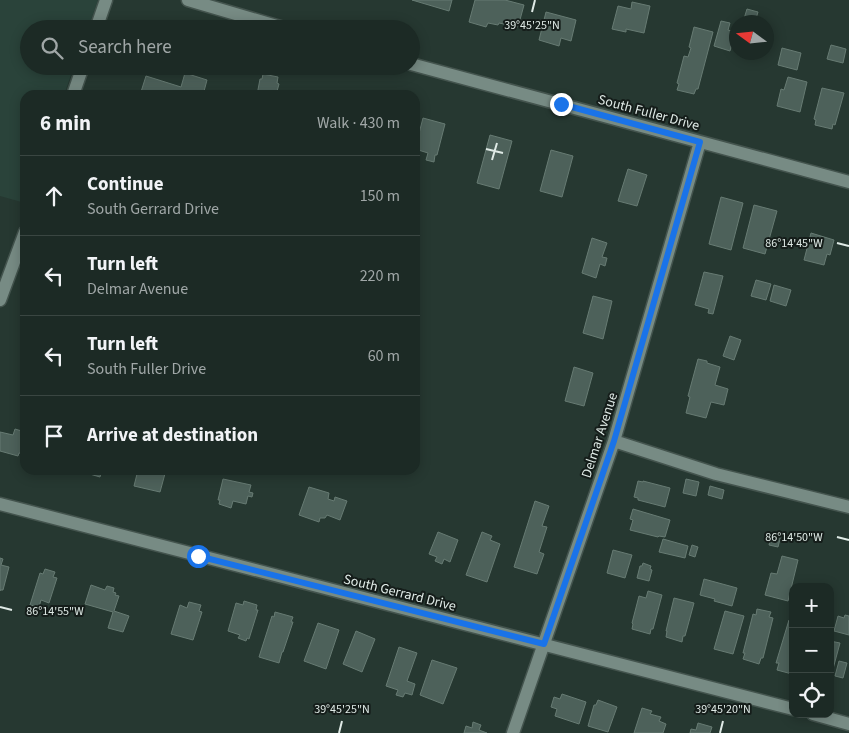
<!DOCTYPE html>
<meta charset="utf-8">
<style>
:root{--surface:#1c2a25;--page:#25322d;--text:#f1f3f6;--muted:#a0a7a7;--line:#3a4642}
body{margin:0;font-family:"Source Sans 3",sans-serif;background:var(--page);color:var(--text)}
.controls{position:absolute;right:15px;bottom:15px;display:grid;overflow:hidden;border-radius:10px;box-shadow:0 2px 12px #0003}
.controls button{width:45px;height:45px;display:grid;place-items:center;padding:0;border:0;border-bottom:1px solid var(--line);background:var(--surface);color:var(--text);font:25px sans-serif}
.compass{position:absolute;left:729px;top:15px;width:45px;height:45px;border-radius:50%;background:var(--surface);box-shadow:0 2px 12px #0003;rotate:285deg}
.stop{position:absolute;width:15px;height:15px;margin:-11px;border:4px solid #1a73e8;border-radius:50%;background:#fff}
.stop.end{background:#1a73e8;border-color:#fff;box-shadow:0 1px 5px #0008}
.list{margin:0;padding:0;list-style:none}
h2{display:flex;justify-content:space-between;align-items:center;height:65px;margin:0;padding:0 20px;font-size:21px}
h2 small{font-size:16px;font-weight:400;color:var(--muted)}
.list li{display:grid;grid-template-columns:32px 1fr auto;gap:15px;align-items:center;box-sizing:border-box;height:80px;padding:0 20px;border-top:1px solid var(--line)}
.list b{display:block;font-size:19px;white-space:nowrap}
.list p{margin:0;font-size:16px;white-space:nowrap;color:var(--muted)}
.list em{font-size:16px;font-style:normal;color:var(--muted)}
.icon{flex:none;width:28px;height:28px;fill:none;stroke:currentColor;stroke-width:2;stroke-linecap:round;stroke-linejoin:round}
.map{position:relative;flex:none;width:849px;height:733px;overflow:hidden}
.search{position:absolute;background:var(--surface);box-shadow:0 2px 12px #0003;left:20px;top:20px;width:400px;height:55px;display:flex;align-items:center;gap:12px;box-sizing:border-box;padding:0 18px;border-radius:28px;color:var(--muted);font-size:19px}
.panel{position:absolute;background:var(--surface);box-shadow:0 2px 12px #0003;left:20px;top:90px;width:400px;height:385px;border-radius:15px}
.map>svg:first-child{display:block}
.built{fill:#2a433a}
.building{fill:#4d615a;stroke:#677b73}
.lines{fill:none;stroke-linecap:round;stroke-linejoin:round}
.minor-casing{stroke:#44544e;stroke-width:15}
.minor{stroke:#778b84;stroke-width:12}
.route{stroke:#1a73e8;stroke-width:6}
.ticks{fill:none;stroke:#dfeae6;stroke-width:2}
.labels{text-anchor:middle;stroke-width:4;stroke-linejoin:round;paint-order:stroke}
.street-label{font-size:14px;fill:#dfeae6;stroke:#151d1a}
.ticks-label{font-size:12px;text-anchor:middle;fill:#dfeae6;stroke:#151d1a;stroke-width:4;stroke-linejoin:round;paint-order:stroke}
</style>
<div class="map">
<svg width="849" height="733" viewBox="0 0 849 733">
<rect width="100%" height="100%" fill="#263831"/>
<!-- built -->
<path class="built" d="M0 0H98L88 29H29V66H74L64 95H25V203L0 196Z"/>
<!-- building -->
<path class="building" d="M412 0H452L449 11Z
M475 0H505L524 5 518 27 499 23 498 25 488 23 486 27 469 22Z
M632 2 650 6 644 33 626 29V32L612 29 618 6 631 9Z
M747 9 758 12 755 22H743Z
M546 12 576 20 571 41 561 38 559 46 539 40Z
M721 21 730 23 728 30 735 32 730 51 714 46Z
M694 27 713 32 698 89H696L694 94 677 90 679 84 677 83 684 56 688 57 691 48 689 47Z
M831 45 846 49 843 63 827 59Z
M782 48 801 53 797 70 778 65Z
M185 73 207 80 203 95H140L146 76 181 87Z
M263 74 278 77 277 83 279 84 276 95H257L260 79H262Z
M788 77 807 82 800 112 777 106 781 89 784 90Z
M822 88 844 93 835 125 833 124 832 129 815 125 816 120 814 119Z
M423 118 445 124 437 155H435L434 162 426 160 428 153 415 149Z
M490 135 512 141 499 189 477 183Z
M551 150 573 156 562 197 540 191Z
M628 169 647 175 637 206 618 201Z
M721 197 743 203 731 250 709 244Z
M754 205 777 211 765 254 743 248Z
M811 233 834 240 830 255 827 254 824 265 804 260Z
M592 238 607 243 602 257 607 258 605 266 600 264 596 278 582 273Z
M704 272 723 276 713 314 708 313 709 309 695 305Z
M756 280 771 284 766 300 751 296Z
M774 285 791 290 786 306 770 301Z
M593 296 612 301 603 339 583 333Z
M730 336 741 340 734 360 723 356Z
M698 359 707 361V363L720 367 715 385 728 389 724 405 711 402 706 418 686 413 690 397 688 396Z
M574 367 593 373 584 406 565 401Z
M15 429 25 432V454L19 453 18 456 0 451V432L13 435Z
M76 470H102L100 477Z
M138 470H166L160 492 134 486Z
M223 479 251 485 249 492 253 493 252 497 248 496 246 504 233 501 231 508 219 504 220 500H218Z
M686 479 699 482 696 496 683 493Z
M638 481 643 482V481L670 488 665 507 638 500V498L634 497Z
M710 486 724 490 722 499 708 495Z
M309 487 329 493 328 499 334 501 335 497 347 501 340 520 327 515 325 518H320L319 522 299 515Z
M535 501 549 506 542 526 547 527 539 552 544 554 537 574 514 567Z
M633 509 670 520 665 537 659 536 658 537 630 530 633 520 630 519Z
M438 532 458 540 450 562 444 559 442 564 435 561 437 557 429 554Z
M482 532 492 536 490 540 500 544 487 582 466 575Z
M772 533 781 535 778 547 769 545Z
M663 539 688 546 685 558 659 552Z
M692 545 698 547 695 557 689 555Z
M613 550 632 555 625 578 607 573Z
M782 556 798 560 788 601 765 595 771 573 777 574Z
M0 558 3 559 1 565 9 567 3 590H0V591Z
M643 563 651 566 650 569 652 570 649 581 637 578 640 566H642Z
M45 569 55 572 53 577 57 578 49 603 41 600 39 607 30 605 40 573 43 574Z
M704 579 737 588 732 606 714 601 715 599 700 595Z
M91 585 105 590 107 586 114 588 113 592 116 593 115 595 119 596 114 611 129 616 123 632 108 628 113 612 85 604Z
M648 591 662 595 653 629H651L650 634 632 629 633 624 632 623 639 596 646 598Z
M674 598 694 603 685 636H683L682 642 666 637 667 631H666Z
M244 601 257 605 256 610H258L249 639 247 638 246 641 238 638 240 635 228 631 236 603 243 605Z
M189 602 201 605 199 611 202 612 193 640 171 634 180 605 187 608Z
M757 609 771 612 769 617 773 618 763 658H761L759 664 743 659 745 653H743L753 614 756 615Z
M725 611 744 616 733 654 714 649Z
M275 612 293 617 291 622H293L283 652H282L279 663 259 657 272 616 274 617Z
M845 615 849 616V635L834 631 838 616 844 618Z
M789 620 793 621 792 674 777 670 779 663H776Z
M318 623 339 630 326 669 304 661Z
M356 631 375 639 362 672 343 664Z
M830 641 840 643 830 680Z
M399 647 417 653 407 681 415 684 412 695 405 693 403 697 396 695 398 690 386 686Z
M432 660 457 668 443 704 420 695Z
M839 661 847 663 843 678 835 676Z
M562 694 586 702 579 724 555 716 557 709 551 707 554 697 560 699Z
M598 700 617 707 608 732 588 726 594 705H596Z
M642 708 652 711 650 714 661 717 659 721 666 724 663 733H634Z
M473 722 481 725 479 730 487 733H464L466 726 472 728Z
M698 723 712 727 710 733H690L691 729 696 730Z"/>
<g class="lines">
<defs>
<path id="minor" d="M188 0 287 29
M96 29 106 0
M411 64 849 182
M73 95 83 66
M0 300 25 232
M614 441 716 474 849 507
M0 504 793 709
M813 714 849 724
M513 733 614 441 700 142"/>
</defs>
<!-- minor casing -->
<use href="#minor" class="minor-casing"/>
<!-- minor -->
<use href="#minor" class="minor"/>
</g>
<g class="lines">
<!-- route -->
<path class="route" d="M198 556 544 644 614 441 700 142 561 104"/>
</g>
<!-- ticks -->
<path class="ticks" d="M532 12 535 0M486 149 503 153M492 160 497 143M837 243 849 246M837 537 849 540M0 607 12 610M339 733 342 721M720 733 723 721"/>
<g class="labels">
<!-- street labels -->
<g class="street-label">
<text transform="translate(649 112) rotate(15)" y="5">South Fuller Drive</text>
<text transform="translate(599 435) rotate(-72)" y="5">Delmar Avenue</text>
<text transform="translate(400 592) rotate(14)" y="5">South Gerrard Drive</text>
</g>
</g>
<g class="ticks-label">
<text x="532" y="29">39°45'25"N</text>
<text x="794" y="247">86°14'45"W</text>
<text x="794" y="541">86°14'50"W</text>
<text x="55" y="615">86°14'55"W</text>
<text x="342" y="713">39°45'25"N</text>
<text x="723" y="713">39°45'20"N</text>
</g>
</svg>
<div class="controls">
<button>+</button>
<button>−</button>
<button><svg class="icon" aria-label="locate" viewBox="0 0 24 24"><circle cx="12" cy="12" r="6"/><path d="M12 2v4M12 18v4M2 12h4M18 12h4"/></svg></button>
</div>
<svg class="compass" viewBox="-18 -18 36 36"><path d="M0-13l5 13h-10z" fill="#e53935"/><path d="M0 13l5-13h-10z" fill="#a0a7a7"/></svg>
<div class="stop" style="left:198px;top:556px"></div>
<div class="stop end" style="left:561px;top:104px"></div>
<div class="search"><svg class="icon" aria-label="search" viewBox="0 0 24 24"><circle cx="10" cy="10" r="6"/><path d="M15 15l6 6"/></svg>Search here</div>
<section class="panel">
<h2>6 min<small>Walk · 430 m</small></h2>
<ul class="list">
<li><svg class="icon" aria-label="ahead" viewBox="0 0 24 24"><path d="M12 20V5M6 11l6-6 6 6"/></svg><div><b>Continue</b><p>South Gerrard Drive</p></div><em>150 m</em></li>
<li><svg class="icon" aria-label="left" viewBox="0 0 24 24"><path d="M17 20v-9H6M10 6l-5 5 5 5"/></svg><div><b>Turn left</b><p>Delmar Avenue</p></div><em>220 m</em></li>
<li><svg class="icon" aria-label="left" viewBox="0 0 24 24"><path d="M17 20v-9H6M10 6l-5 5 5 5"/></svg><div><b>Turn left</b><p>South Fuller Drive</p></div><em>60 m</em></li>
<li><svg class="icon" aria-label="arrive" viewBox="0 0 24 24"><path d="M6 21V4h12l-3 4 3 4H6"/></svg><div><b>Arrive at destination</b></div></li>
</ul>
</section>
</div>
